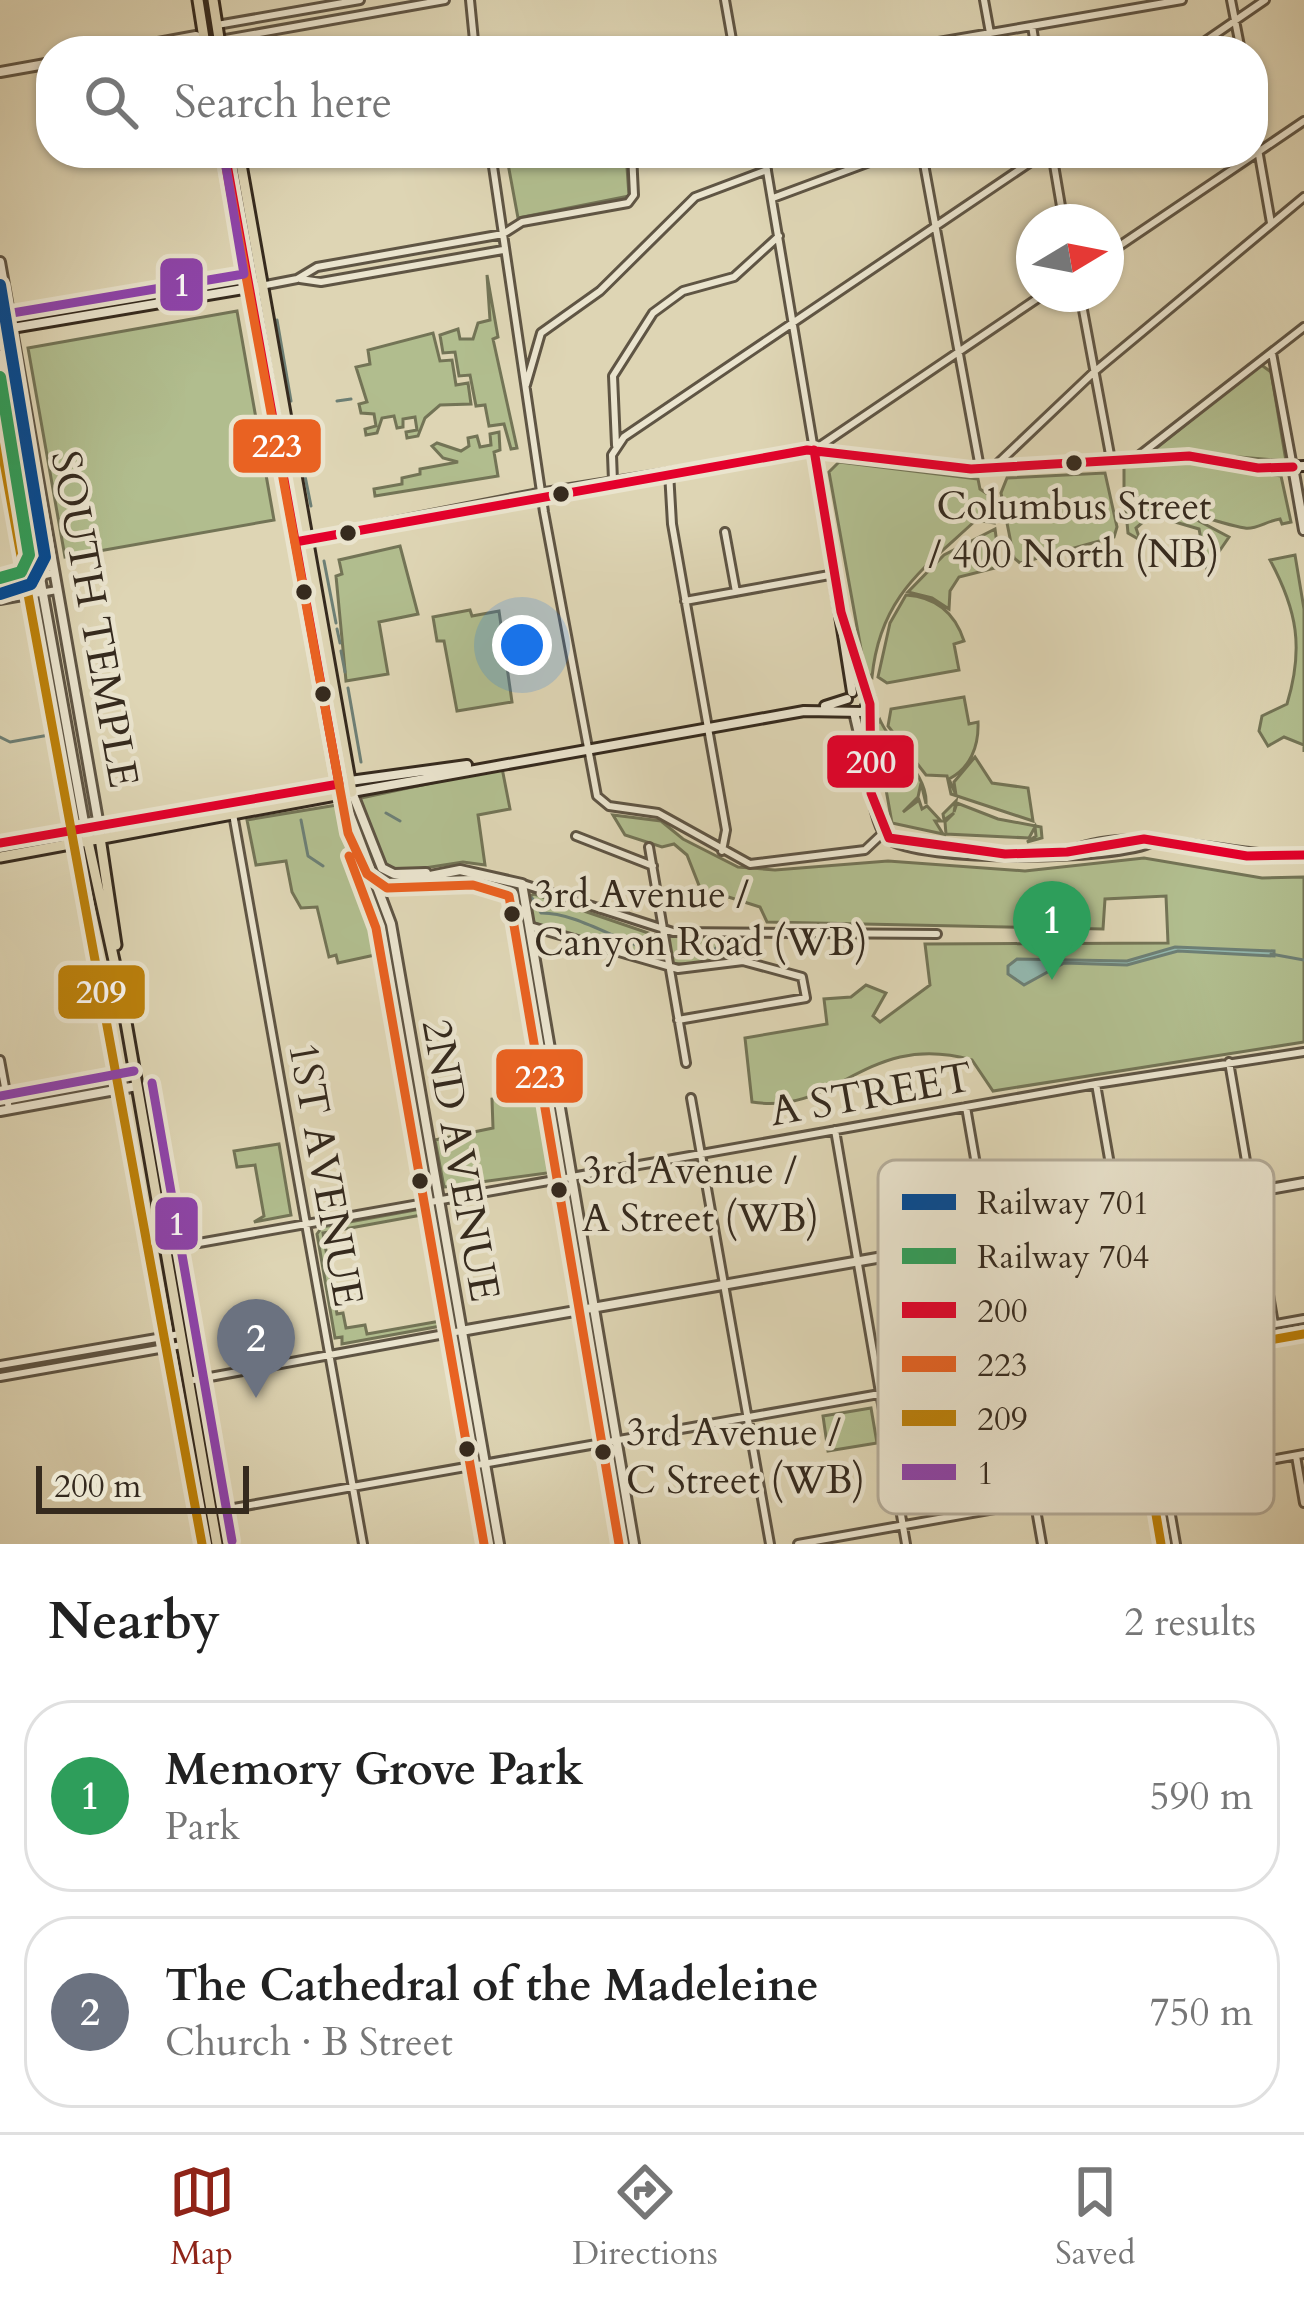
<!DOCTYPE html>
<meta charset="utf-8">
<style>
:root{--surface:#fff;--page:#f6f6f6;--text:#222;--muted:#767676;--line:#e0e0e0;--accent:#8f2418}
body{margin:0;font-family:Cardo,serif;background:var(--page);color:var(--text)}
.compass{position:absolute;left:1016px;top:204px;width:108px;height:108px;border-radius:50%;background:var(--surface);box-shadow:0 3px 9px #0004;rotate:80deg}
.scale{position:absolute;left:36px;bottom:30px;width:213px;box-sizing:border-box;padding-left:12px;border:6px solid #352a1e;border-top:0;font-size:33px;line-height:42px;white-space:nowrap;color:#352a1e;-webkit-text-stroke:9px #eae4ce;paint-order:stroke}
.you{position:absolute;left:522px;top:645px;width:42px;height:42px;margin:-30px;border:9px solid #fff;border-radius:50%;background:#1a73e8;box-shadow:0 0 0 18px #1a73e833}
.badge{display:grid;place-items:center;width:78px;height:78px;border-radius:50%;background:var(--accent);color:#fff;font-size:39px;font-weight:700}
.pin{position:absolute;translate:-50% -99px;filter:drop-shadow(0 3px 6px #0008)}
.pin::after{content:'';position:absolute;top:63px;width:42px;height:36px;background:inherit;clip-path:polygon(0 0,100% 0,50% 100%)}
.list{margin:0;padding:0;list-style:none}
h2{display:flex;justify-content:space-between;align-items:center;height:156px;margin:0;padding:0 48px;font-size:51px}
h2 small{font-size:39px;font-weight:400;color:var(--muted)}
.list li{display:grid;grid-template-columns:78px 1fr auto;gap:36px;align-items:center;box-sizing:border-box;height:192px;margin:0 24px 24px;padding:0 24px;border:3px solid var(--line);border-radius:48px}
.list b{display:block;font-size:45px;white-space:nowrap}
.list p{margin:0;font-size:39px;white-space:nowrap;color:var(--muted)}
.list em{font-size:39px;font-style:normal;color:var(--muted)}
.icon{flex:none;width:66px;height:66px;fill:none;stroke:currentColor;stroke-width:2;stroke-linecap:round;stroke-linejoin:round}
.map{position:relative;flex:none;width:1304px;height:1544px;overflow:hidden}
.search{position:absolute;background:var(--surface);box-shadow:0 3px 9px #0004;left:36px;right:36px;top:36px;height:132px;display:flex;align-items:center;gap:30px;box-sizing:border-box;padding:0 42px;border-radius:48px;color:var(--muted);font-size:45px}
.sheet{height:588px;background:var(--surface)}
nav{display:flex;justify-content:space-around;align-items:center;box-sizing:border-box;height:168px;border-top:3px solid var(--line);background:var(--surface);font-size:33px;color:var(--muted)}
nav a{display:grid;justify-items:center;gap:6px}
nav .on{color:var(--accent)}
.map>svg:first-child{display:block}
.green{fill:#b1bd8e;stroke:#737456;stroke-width:3}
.water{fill:#93b8af;stroke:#6d7f75;stroke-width:3}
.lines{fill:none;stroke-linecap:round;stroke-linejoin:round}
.stream{stroke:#6d7f75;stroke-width:3}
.minor-casing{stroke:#5f5544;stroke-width:12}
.tertiary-casing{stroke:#5f5544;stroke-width:14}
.secondary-casing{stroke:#352a1e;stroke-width:14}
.primary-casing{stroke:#352a1e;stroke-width:15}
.minor{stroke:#eae4ce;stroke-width:6}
.tertiary{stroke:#eae4ce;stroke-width:8}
.secondary{stroke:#eae4ce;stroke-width:8}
.primary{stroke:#ded5b4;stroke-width:9}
.bus-1-casing{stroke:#eae4ce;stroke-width:18}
.bus-2-casing{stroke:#eae4ce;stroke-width:18}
.bus-3-casing{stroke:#eae4ce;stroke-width:18}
.bus-4-casing{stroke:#eae4ce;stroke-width:18}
.bus-1{stroke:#e4002b;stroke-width:9}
.bus-2{stroke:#e96222;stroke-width:9}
.bus-3{stroke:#bd8109;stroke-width:9}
.bus-4{stroke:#8e44ad;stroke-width:9}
.rail-1-casing{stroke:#eae4ce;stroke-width:21}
.rail-2-casing{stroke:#eae4ce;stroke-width:21}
.rail-1{stroke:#004a97;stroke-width:12}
.rail-2{stroke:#2fa05b;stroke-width:12}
.bus-dot{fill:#352a1e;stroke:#eae4ce;stroke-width:4.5}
.labels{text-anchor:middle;stroke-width:9;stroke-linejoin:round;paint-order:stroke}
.bus-label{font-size:39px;fill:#352a1e;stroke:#eae4ce;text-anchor:start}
.street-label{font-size:42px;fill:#352a1e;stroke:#eae4ce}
.key{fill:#eae4ce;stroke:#b4ac99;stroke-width:3}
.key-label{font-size:33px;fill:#352a1e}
.line-badge{stroke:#eae4ce;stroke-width:4.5}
.badge-label{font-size:33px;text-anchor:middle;font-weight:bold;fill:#fff}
</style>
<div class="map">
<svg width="1304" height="1544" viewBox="0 0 1304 1544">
<rect width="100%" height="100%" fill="#ded5b4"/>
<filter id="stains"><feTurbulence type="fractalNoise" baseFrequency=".00167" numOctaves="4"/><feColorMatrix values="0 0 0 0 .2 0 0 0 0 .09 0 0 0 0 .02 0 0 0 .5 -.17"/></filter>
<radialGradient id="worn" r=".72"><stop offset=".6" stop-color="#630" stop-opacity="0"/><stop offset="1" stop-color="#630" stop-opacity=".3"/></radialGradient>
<!-- green -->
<path class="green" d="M506 153H626L629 196 518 218Z
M487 275 498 337 493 339 517 448 511 449 504 424 489 426 485 405 476 406 470 375 459 376 455 352 443 353 440 335 458 329 460 339H473L478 323 490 320Z
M237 311 274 520 65 557 28 348Z
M433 333 440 361 452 360 456 385 468 383 471 404 440 405 425 418 418 436 407 438 406 432 417 430 415 417 403 419V427L397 428 394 416 382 418 377 433 366 435 365 429 376 426 374 414 361 413 359 404 367 402 356 367 370 364 368 350Z
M1260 364 1271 372 1286 461 1154 450Z
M499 432 500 450 494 452 498 476 375 496 374 489 402 484V478L420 474V469L458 462 443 458 432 446 437 443 461 451 469 446 468 438 477 436 480 447 491 445 490 434Z
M839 462 978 479 980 489 989 495 994 523 976 520C926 567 880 595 872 677L865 671 829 472Z
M1189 462 1281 476 1291 522 1282 524 1280 519C1266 521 1256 530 1245 528 1209 522 1166 501 1124 495V467Z
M1105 473 1117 527 1114 537 1020 563 1014 558 1001 493 1007 478Z
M1125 501 1180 511 1229 537 1207 569 1199 529 1151 515 1136 528 1140 540 1128 533Z
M995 529 999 559 995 568 959 577 950 591 949 609 932 598 908 592 944 555Z
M400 546 418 614 379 622 388 674 346 681 336 576 342 574 339 560Z
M1295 555 1304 609V752V745L1284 737 1268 746 1259 731 1262 716 1287 704C1304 648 1297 610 1270 560Z
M906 595C936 597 955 613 964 641L954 644 959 670 887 683 878 677 890 623Z
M470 610 472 616 499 611 512 702 457 711 444 641H437L433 617Z
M964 697 969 724 978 722C979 747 970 768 949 779L956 795 954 782 975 757 992 783 1028 788 1033 821 951 794 947 776 926 775 888 726 891 709Z
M880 720C893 749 928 774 926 804L921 783 918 797 903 812 919 800 922 809 927 806 941 821H935L943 834 892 823 875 728Z
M502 768 510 809 478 815 485 865 463 862 399 872 380 860 359 806 361 798Z
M956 801 954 812 957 803 998 819 1041 827 1042 838 1027 842 1036 836 1035 827 1029 838 946 834 945 822 954 813 944 820 943 814Z
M337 805 373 891 384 953 338 963 336 955 329 957 317 907 301 908 292 892 286 861 256 865 247 820Z
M613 815 661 821 683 839 738 867 775 870 888 861 1025 871 1144 858 1262 878 1304 877V1042L993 1091 972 1060C867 1030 837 1116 752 1102L745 1038 827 1024 824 999 851 997 866 985 886 993 873 1016 880 1022 930 985 925 944 1168 943 1166 896 1105 899 1103 929 767 922 760 907 700 888 687 855 674 844 662 847 625 835Z
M534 894 657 936 730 937 731 952C692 987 579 937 534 923L527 898Z
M549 1090 562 1171 444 1187 435 1140 493 1128 492 1099Z
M279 1144 291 1215 254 1222 264 1216 255 1165 237 1167 234 1151Z
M426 1208 427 1214 323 1233 337 1314 343 1313 346 1328 365 1325 367 1334 446 1320 428 1215 434 1214 452 1319 446 1325 342 1344V1337L335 1338 317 1234 322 1227Z
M871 1408 877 1443 828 1451 823 1416Z"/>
<!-- water -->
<path class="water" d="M1175 947 1274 951V956L1178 951 1127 965 1064 963 1024 985 1008 974V966L1017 959 1127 961Z"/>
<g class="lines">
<!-- stream -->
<path class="stream" d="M277 320 291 401
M337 401 351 399
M294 419 301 459
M304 471 311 506
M324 561 336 623
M337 629 340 643
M341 651 345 672
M348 688 361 762
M0 737 10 742 49 735
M386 813 400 821
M301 820 308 856 323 866
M532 898 541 913C598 912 671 989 728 940
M1271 954 1304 960"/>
<defs>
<path id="minor" d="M470 0 475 51
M725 0 734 51
M984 0 990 33
M1231 0 1241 51
M217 25 360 0
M1032 26 1036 51
M220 40 445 0
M710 51 733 47
M886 51 1182 0
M1191 51 1265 0
M1253 121 1271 223
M491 153 544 512 597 796 609 806 658 813 750 864 865 850 883 833
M764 153 814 450
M922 153 980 468
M1052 153 1063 218
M773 198 894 153
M1106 255 1304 121
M300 279 321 282 503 250
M261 286 297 279 317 267 503 234 522 222 628 203 634 195 632 153
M1080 294 1111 460
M1272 353 1293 467
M526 385 541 333 600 291 695 197 767 170
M616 445 613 376 653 313 683 291 734 277 779 236
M814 450 1044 294
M1136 458 1304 327
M993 468 1094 372 1304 197
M669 472 672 524 726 830 722 851
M613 481 612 455 624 437 1044 153
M725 532 736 592
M0 585 54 573
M0 600 57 590
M685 601 835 574
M233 814 363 1544
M576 836 653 866
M649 847 686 1063
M523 884 673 932 937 934
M529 926 678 969 743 961 802 977 806 998 678 1020
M735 961 736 934
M0 1060 9 1109
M1229 1062 1274 1324
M1096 1084 1176 1544
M691 1098 770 1544
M966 1107 1042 1544
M835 1130 906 1544
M165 1249 1096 1084 1304 1052
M0 1365 180 1334
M0 1377 182 1345
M188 1381 461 1331
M1296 1456 1304 1503
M211 1512 1304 1319
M798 1544 1304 1454"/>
<path id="tertiary" d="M115 51 196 36 205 43 220 40
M0 72 51 63
M0 262 99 826
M0 355 85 828
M1293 467 1304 530
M295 542 533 495 814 450
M854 712 867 768
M865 712C864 735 871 824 888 838 919 862 1118 860 1153 841
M352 792 382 868 394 874 426 873
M342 794 391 924 499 1544
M924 847 1003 853
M1069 852C1145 822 1226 860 1304 855
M380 886 460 870 522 884 634 1544
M0 1111 137 1086
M461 1331 1304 1183"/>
<path id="secondary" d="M0 330 261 286
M852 692 814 450 971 469 1189 456 1258 468 1304 466
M825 706 847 699
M350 781 467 765
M352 792 804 711 863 712 870 699 850 644"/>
<path id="primary" d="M198 0 206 51
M213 0 221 51
M225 153 342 794
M85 828 120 988 217 1544
M99 831 116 945
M0 843 343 783
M0 857 352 792 239 153"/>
</defs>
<!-- minor casing -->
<use href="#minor" class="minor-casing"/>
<!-- tertiary casing -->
<use href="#tertiary" class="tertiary-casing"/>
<!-- secondary casing -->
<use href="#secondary" class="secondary-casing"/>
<!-- primary casing -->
<use href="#primary" class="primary-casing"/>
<!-- minor -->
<use href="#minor" class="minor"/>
<!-- tertiary -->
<use href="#tertiary" class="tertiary"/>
<!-- secondary -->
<use href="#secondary" class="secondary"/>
<!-- primary -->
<use href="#primary" class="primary"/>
<defs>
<path id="bus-1" d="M814 450 841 612 870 704 871 793 889 838 1005 854 1067 852 1144 839 1247 856 1304 855
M295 542 807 450 971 469 1189 456 1258 468 1293 467
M0 843 339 784 225 153"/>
<path id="bus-2" d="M224 156 348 833 367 874 387 888 473 885 509 896 619 1544
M349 856 376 928 484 1544"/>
<path id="bus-3" d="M0 440C66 808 137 1175 202 1544
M1128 1349 1161 1544
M1146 1362 1304 1334"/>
<path id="bus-4" d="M0 315 244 274 224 155
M152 1083 232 1541
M0 1096 134 1071"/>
</defs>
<!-- bus-1 casing -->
<use href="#bus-1" class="bus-1-casing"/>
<!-- bus-2 casing -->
<use href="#bus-2" class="bus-2-casing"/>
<!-- bus-3 casing -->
<use href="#bus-3" class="bus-3-casing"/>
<!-- bus-4 casing -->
<use href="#bus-4" class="bus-4-casing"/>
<!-- bus-1 -->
<use href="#bus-1" class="bus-1"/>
<!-- bus-2 -->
<use href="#bus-2" class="bus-2"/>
<!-- bus-3 -->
<use href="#bus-3" class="bus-3"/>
<!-- bus-4 -->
<use href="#bus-4" class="bus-4"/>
<defs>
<path id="rail-1" d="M0 285 45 557 31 584 0 594"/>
<path id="rail-2" d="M0 377 29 555 21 572 0 578"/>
</defs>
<!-- rail-1 casing -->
<use href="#rail-1" class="rail-1-casing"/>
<!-- rail-2 casing -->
<use href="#rail-2" class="rail-2-casing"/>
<!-- rail-1 -->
<use href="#rail-1" class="rail-1"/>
<!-- rail-2 -->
<use href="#rail-2" class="rail-2"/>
</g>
<!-- markers -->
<g class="bus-dot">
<circle cx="1074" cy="463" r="10"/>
<circle cx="561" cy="494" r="10"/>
<circle cx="348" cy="533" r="10"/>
<circle cx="304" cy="592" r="10"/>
<circle cx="323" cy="694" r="10"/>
<circle cx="512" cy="914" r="10"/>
<circle cx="420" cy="1181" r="10"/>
<circle cx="559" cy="1190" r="10"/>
<circle cx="467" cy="1449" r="10"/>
<circle cx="603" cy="1452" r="10"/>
</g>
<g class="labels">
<!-- bus labels -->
<g class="bus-label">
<text x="1074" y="519" text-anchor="middle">Columbus Street<tspan x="1074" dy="48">/ 400 North (NB)</tspan></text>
<text x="534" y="907">3rd Avenue /<tspan x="534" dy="48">Canyon Road (WB)</tspan></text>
<text x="582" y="1183">3rd Avenue /<tspan x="582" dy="48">A Street (WB)</tspan></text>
<text x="626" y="1445">3rd Avenue /<tspan x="626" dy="48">C Street (WB)</tspan></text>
</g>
<!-- street labels -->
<g class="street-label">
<text transform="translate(96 619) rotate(80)" y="15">SOUTH TEMPLE</text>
<text transform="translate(871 1093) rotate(-10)" y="15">A STREET</text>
<text transform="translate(462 1160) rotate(80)" y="15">2ND AVENUE</text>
<text transform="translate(327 1174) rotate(80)" y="15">1ST AVENUE</text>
</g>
</g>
<!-- legend -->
<rect x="878" y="1160" width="396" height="354" rx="18" class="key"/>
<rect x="902" y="1194" width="54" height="16" fill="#004a97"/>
<rect x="902" y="1248" width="54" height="16" fill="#2fa05b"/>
<rect x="902" y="1302" width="54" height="16" fill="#e4002b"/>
<rect x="902" y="1356" width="54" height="16" fill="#e96222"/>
<rect x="902" y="1410" width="54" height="16" fill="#bd8109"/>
<rect x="902" y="1464" width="54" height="16" fill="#8e44ad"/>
<g class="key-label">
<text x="977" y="1214">Railway 701</text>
<text x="977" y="1268">Railway 704</text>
<text x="977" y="1322">200</text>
<text x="977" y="1376">223</text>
<text x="977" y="1430">209</text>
<text x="977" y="1484">1</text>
</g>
<g class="line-badge">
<rect x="158" y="256" width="47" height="57" rx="12" fill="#8e44ad"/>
<rect x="231" y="417" width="92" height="58" rx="12" fill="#e96222"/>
<rect x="825" y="733" width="91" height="57" rx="12" fill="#e4002b"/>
<rect x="56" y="963" width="91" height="58" rx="12" fill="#bd8109"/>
<rect x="494" y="1047" width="91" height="58" rx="12" fill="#e96222"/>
<rect x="153" y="1195" width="47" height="57" rx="12" fill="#8e44ad"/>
</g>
<g class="badge-label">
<text x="182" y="296">1</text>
<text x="277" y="457">223</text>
<text x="871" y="773">200</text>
<text x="101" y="1003">209</text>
<text x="540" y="1088">223</text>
<text x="177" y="1235">1</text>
</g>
<rect width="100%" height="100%" filter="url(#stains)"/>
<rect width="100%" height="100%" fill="url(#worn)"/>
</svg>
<svg class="compass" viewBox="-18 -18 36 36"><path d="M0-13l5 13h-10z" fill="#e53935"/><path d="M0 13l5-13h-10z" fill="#767676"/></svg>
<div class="scale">200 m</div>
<div class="you"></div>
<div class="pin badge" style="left:1052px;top:980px;background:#2e9e5b">1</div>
<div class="pin badge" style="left:256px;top:1398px;background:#6b7280">2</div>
<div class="search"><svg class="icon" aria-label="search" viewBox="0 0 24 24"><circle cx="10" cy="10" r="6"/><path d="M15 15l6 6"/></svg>Search here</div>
</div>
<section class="sheet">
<h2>Nearby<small>2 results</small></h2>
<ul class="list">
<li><span class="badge" style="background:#2e9e5b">1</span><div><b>Memory Grove Park</b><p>Park</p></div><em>590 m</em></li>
<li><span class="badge" style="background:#6b7280">2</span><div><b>The Cathedral of the Madeleine</b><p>Church · B Street</p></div><em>750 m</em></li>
</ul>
</section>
<nav>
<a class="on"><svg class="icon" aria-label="map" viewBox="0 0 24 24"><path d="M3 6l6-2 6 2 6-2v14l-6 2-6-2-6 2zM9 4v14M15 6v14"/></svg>Map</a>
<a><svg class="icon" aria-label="directions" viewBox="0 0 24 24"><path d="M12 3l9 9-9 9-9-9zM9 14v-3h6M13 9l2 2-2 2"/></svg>Directions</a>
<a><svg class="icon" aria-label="saved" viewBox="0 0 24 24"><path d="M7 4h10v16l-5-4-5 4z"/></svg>Saved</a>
</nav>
